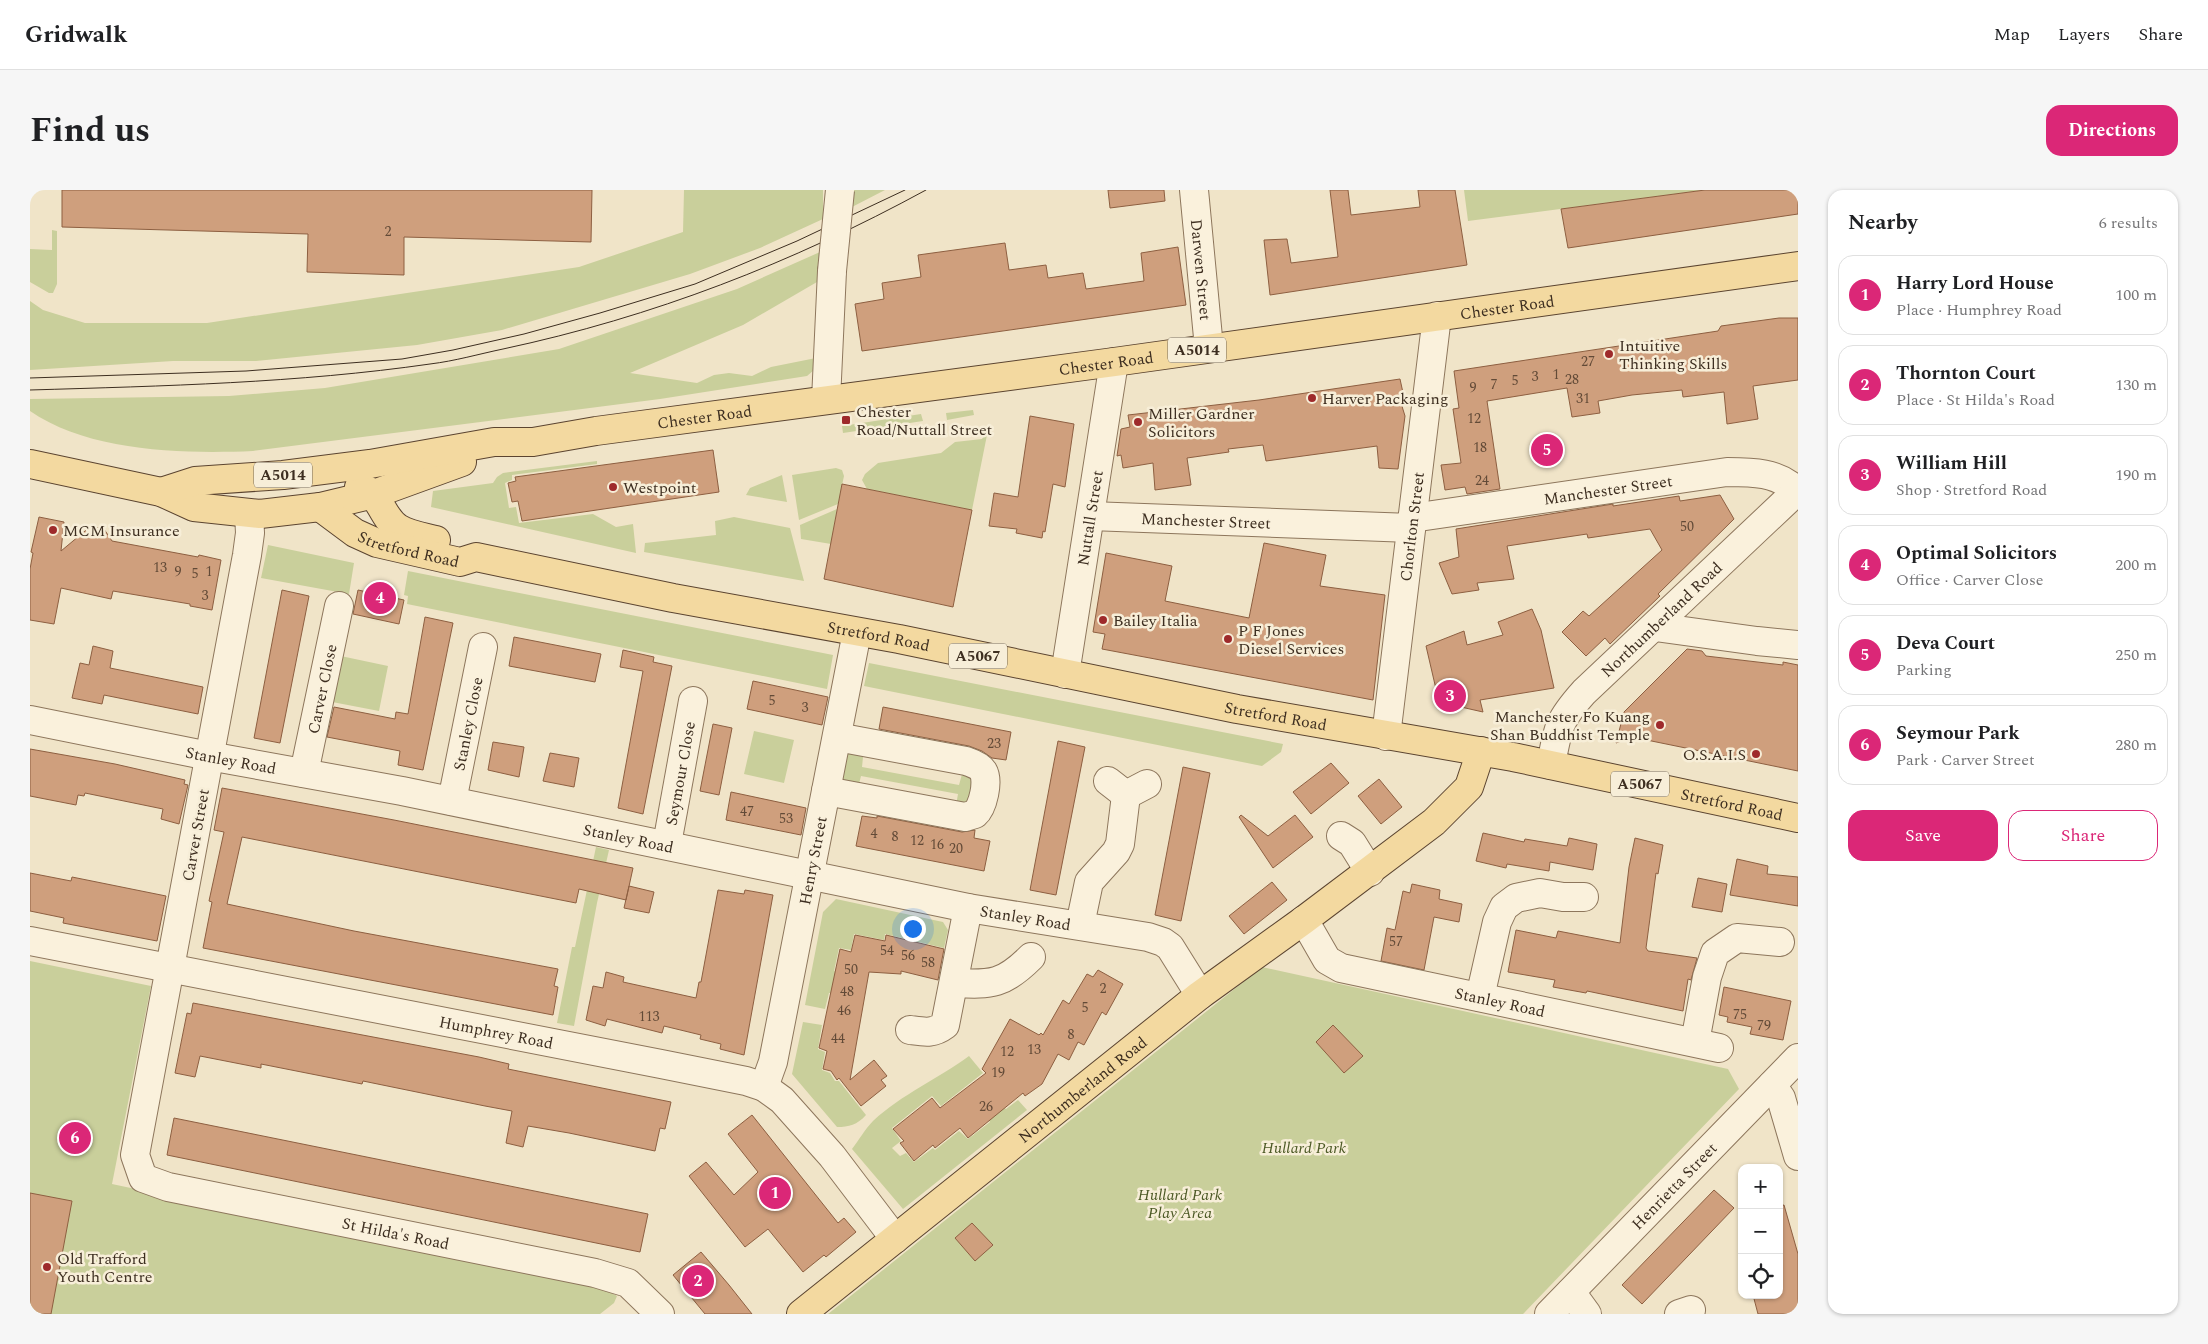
<!DOCTYPE html>
<meta charset="utf-8">
<style>
:root{--surface:#fff;--page:#f6f6f6;--text:#202124;--muted:#757577;--line:#e0e0e0;--accent:#db2777}
body{margin:0;font-family:Spectral,serif;background:var(--page);color:var(--text)}
.controls{position:absolute;right:15px;bottom:15px;display:grid;overflow:hidden;border-radius:10px;box-shadow:0 1px 4px #0004}
.controls button{width:45px;height:45px;display:grid;place-items:center;padding:0;border:0;border-bottom:1px solid var(--line);background:var(--surface);color:var(--text);font:25px sans-serif}
.you{position:absolute;left:882px;top:738px;width:18px;height:18px;margin:-12px;border:4px solid #fff;border-radius:50%;background:#1a73e8;box-shadow:0 0 0 8px #1a73e833}
.badge{display:grid;place-items:center;width:32px;height:32px;border-radius:50%;background:var(--accent);color:#fff;font-size:16px;font-weight:700}
.pin{position:absolute;translate:-50% -50%;border:2px solid #fff;box-shadow:0 1px 5px #0006}
.list{margin:0;padding:0;list-style:none}
h2{display:flex;justify-content:space-between;align-items:center;height:65px;margin:0;padding:0 20px;font-size:21px}
h2 small{font-size:16px;font-weight:400;color:var(--muted)}
.list li{display:grid;grid-template-columns:32px 1fr auto;gap:15px;align-items:center;box-sizing:border-box;height:80px;margin:0 10px 10px;padding:0 10px;border:1px solid var(--line);border-radius:15px}
.list b{display:block;font-size:19px;white-space:nowrap}
.list p{margin:0;font-size:16px;white-space:nowrap;color:var(--muted)}
.list em{font-size:16px;font-style:normal;color:var(--muted)}
.actions{display:flex;gap:10px;padding:15px 20px}
.actions a{flex:1;padding:11px 0;border:1px solid var(--accent);border-radius:15px;text-align:center;font-size:18px;color:var(--accent)}
.actions .main{background:var(--accent);color:#fff}
.icon{flex:none;width:28px;height:28px;fill:none;stroke:currentColor;stroke-width:2;stroke-linecap:round;stroke-linejoin:round}
.map{position:relative;flex:none;width:1768px;height:1124px;overflow:hidden;border-radius:15px}
header{display:flex;align-items:center;gap:30px;box-sizing:border-box;height:70px;padding:0 25px;background:var(--surface);border-bottom:1px solid var(--line)}
header strong{font-size:24px}
nav{display:flex;gap:28px;margin-inline-start:auto;font-size:18px}
.intro{display:flex;align-items:center;justify-content:space-between;box-sizing:border-box;height:120px;padding:0 30px}
h1{margin:0;font-size:35px}
.button{padding:12px 22px;border-radius:15px;background:var(--accent);color:#fff;font-size:18px;font-weight:700}
main{display:flex;gap:30px;padding:0 30px}
aside{flex:1;background:var(--surface);border-radius:15px;box-shadow:0 1px 4px #0004}
.map>svg:first-child{display:block}
.green{fill:#c9cf9b}
.building{fill:#cf9f7d;stroke:#8d5f41}
.lines{fill:none;stroke-linecap:round;stroke-linejoin:round}
.minor-casing{stroke:#8d765c;stroke-width:30}
.major-casing{stroke:#5b4430;stroke-width:30}
.minor{stroke:#faf1dc;stroke-width:28}
.major{stroke:#f3d9a0;stroke-width:28}
.tram{stroke:#3d2e20;stroke-width:1}
.minor-bridge-casing{stroke:#8d765c;stroke-width:30;stroke-linecap:butt}
.minor-bridge{stroke:#faf1dc;stroke-width:28}
.poi-dot{fill:#9e2a2b;stroke:#f7eed8;stroke-width:2}
.labels{text-anchor:middle;stroke-width:5;stroke-linejoin:round;paint-order:stroke}
.number-label{font-size:14px;fill:#624a37}
.shield{fill:#f7eed8;stroke:#756857;stroke-width:1}
.shield-label{font-size:15px;font-weight:bold;fill:#3d2e20}
.street-label{font-size:16px;fill:#3d2e20;stroke:#f7eed8}
.poi-label{font-size:16px;fill:#3d2e20;stroke:#f7eed8;text-anchor:start}
.park-label{font-size:16px;font-style:italic;fill:#4d5a26;stroke:#f7eed8}
</style>
<header>
<strong>Gridwalk</strong>
<nav><a>Map</a><a>Layers</a><a>Share</a></nav>
</header>
<div class="intro"><h1>Find us</h1><a class="button">Directions</a></div>
<main>
<div class="map">
<svg width="1768" height="1124" viewBox="0 0 1768 1124">
<rect width="100%" height="100%" fill="#f0e4c8"/>
<!-- green -->
<path class="green" d="M654 0H793V29L730 58 660 84 472 140 387 155 226 171H143L0 180V111L13 120 55 133H177L549 77 653 42Z
M824 0H855L822 17Z
M1434 0H1675L1438 31Z
M22 40 27 41V94L23 103H19L0 92V59L22 60Z
M790 62 787 92 713 135 600 183 667 193 684 185 699 183 722 186 741 177 786 168 784 180 777 186 630 209 223 261C154 264 59 262 0 221V209L199 206 295 198 529 159 707 99Z
M943 220 944 225 917 230 916 223Z
M891 224 893 231 813 243 812 236Z
M958 240 942 320 837 299 832 290 835 284 848 273 911 263 925 252 952 249Z
M567 271V274L482 285V290L475 293 479 318 486 317 489 333 563 324 586 337 603 334 606 363 401 317 403 301 463 293 467 287 473 283Z
M806 278 812 280 814 286 808 314 769 330 762 285Z
M752 285 757 312 716 305 720 298Z
M807 319 801 354 771 349 770 335Z
M704 327 760 338 774 391 614 362 615 353 686 345 685 331Z
M238 355 324 373 319 404 231 388Z
M378 381 803 465 797 499 377 414 378 406 374 405Z
M306 465 358 476 349 521 297 511Z
M839 473 1253 554 1251 562 1232 576 834 496Z
M724 541 764 550 754 593 714 584Z
M818 554 834 557 832 577 929 595 934 577 942 578V613L925 621 928 604 831 586 827 602 810 599Z
M566 657 579 660 567 713 544 836 527 833 542 757H545Z
M806 709 913 732 918 740 914 758 855 744 854 750 824 744 821 760 809 758 804 781 807 782 802 803H799L795 819 775 815 793 722Z
M0 771 121 796 82 994 575 1099 587 1106 584 1113 570 1124H0Z
M1232 777 1698 879 1709 899 1493 1124H798Z
M773 832 792 835 788 859 795 862 792 880 800 883 805 891H809L836 925C827 935 819 937 807 937L762 884Z
M939 866 953 883 911 916 902 906 862 938 871 951 862 958 870 966 876 963 884 972 903 958 905 960 929 941 938 949 960 932 957 928 972 916 976 919 988 910 997 920 873 1019 822 959C829 950 835 939 843 931 872 904 908 889 939 866Z"/>
<!-- building -->
<path class="building" d="M32 0H562L561 52 374 47V85L277 82 278 44 32 37Z
M1078 0H1134L1135 11 1080 18Z
M1300 0H1318L1321 25 1390 17 1388 0H1425L1437 75 1240 105 1234 50 1257 49 1261 73 1308 67Z
M1675 0H1768V24L1538 58 1531 19Z
M975 53 979 80 1016 75 1018 88 1053 83 1056 99 1114 91 1111 63 1148 57 1156 115 832 161 825 114 854 109 852 93 891 87 888 65Z
M1749 128H1768V190L1723 196 1728 229 1697 234 1694 202 1653 207 1652 200 1602 205 1568 211 1570 223 1542 227 1537 198 1457 211 1470 299 1437 304 1435 297 1415 300 1411 275 1431 273 1423 219 1429 218 1424 181 1688 141 1691 136Z
M1370 189 1375 212 1371 213 1375 226 1368 279 1349 278 1347 256 1236 271 1233 255 1198 259 1199 262 1157 268 1161 295 1125 300 1123 273 1093 278 1091 265 1087 266 1091 239 1100 237 1098 225 1229 210Z
M1000 226 1044 234 1035 297 1023 294 1015 342 1013 341 1012 348 986 343 987 339 959 336 964 303 988 307Z
M683 260 689 302 492 331 488 311 482 312 478 293 486 291 485 287Z
M812 294 942 320 923 417 794 389Z
M1690 305 1704 329 1628 404 1630 406 1580 454 1575 448 1556 466 1532 442 1553 421 1559 426 1632 360 1620 339 1558 348 1557 344 1477 356 1484 389 1447 393 1449 400 1422 404 1409 373 1429 367 1426 339 1583 314V316L1649 306 1650 311Z
M9 327 34 332 31 361 61 336 74 339 82 351 168 367 169 365 191 370 182 420 160 416V414L83 401 81 409 31 398 24 434 0 430V379L3 363 1 362Z
M1234 353 1296 365 1290 396 1355 405 1343 510 1072 459 1075 444 1063 442 1076 363 1142 376 1135 411 1219 428Z
M252 400 279 406 250 553 224 548Z
M328 400 374 410 369 434 323 424Z
M1502 419 1511 440 1524 498 1450 510 1453 522 1409 512 1396 456 1434 441 1437 455 1473 445 1468 432Z
M395 427 423 433 393 580 368 575 370 561 297 547 304 517 365 529 366 522 378 524Z
M484 447 571 464 565 492 479 476Z
M63 456 83 461 80 478 173 497 168 524 74 505 72 514 42 508 50 473 59 475Z
M1657 459 1672 461 1676 466 1753 475V472L1768 475V581L1602 547 1586 553 1594 522Z
M593 460 624 467 623 472 642 476 613 624 588 618 613 481 590 477Z
M723 491 798 507 792 535 717 519Z
M853 517 981 542 976 570 962 568 952 561 939 556 849 539Z
M683 534 702 538 689 605 670 601Z
M1028 551 1055 557 1026 705 1000 700Z
M463 552 494 557 489 587 458 580Z
M0 559 85 574 155 590 154 594 158 595 149 634 131 629 133 619 55 603 54 606 48 605 46 615 0 606Z
M520 563 549 568 544 597 513 591Z
M1301 573 1319 593 1281 624 1263 602Z
M1153 577 1180 583 1151 731 1125 725Z
M1349 589 1372 617 1351 634 1328 606Z
M192 598 364 630 603 678 596 710 549 699 546 713 212 647 197 714 324 741 528 779 524 796 528 797 523 825 173 758 182 712 179 711 194 642 184 640Z
M701 602 776 618 771 645 696 630Z
M1211 625 1238 646 1265 625 1283 647 1243 678 1209 627Z
M832 626 847 628V626L932 642 945 640 944 648 960 651 954 681 826 656Z
M1453 643 1494 652 1495 649 1537 656 1539 648 1567 654 1563 680 1520 672 1519 681 1477 674 1476 678 1446 671Z
M1605 648 1633 655 1628 684 1626 683 1616 758 1618 761 1667 768 1661 790 1658 789 1653 821 1557 801 1556 803 1523 797 1525 790 1478 782 1486 740 1526 748 1528 741 1590 753 1599 677Z
M1707 669 1738 676 1737 684 1768 687V716L1700 705Z
M0 683 41 691 42 687 136 706 127 751 33 733 34 728 0 721Z
M1668 688 1697 694 1692 722 1662 717Z
M1242 692 1257 710 1214 744 1199 726Z
M1382 694 1410 700 1409 709 1432 714 1429 732 1404 727 1394 780 1351 771 1357 738 1365 740 1373 701 1380 703Z
M599 696 624 702 619 723 594 718Z
M688 700 714 704 715 700 743 705 714 865 690 859 691 854 670 849 671 845 634 836 632 843 577 829 575 836 556 830 563 796 573 798 576 782 594 787 593 792 666 808 669 792H671Z
M825 745 855 751 856 745 914 759 908 790 871 781V784L839 782 820 890 844 870 857 886 851 890 856 896 831 916 809 888 807 890 801 881 793 879 797 861 789 858 810 759 821 762Z
M1068 780 1093 794 1076 825 1072 822 1054 855 1048 852 1039 870 1028 864 1012 894 995 906 993 903 938 948 930 938 905 958 903 955 884 971 870 953 874 951 863 939 902 908 910 918 956 883 952 879 980 829 1009 845 1011 843 1013 845 1033 810 1039 814 1057 784 1063 787Z
M1694 797 1761 811 1753 850 1720 844 1722 837 1697 832 1698 827 1689 825Z
M163 813 449 867 479 874 478 879 641 912 635 939 630 938 625 961 539 943 498 936 493 957 476 953 482 921 455 916 333 891 332 894 231 874V878L170 866 165 887 145 883 157 823 161 824Z
M1303 835 1333 866 1314 883 1286 852Z
M722 925 808 1033 814 1028 826 1042 796 1067 794 1065 773 1082 738 1039 715 1057 659 986 676 972 704 1005 728 982 698 944Z
M144 928 618 1024 610 1062 137 965Z
M1684 1000 1704 1018 1612 1114 1592 1095Z
M0 1003 42 1011 21 1124H0Z
M1754 1015 1768 1064V1124H1728L1723 1105H1749V1016Z
M942 1033 963 1055 945 1071 925 1048Z
M671 1062 699 1095 722 1124H675L643 1085Z"/>
<g class="lines">
<defs>
<g id="minor">
<path id="s1" d="M1164 0 1179 158"/>
<path d="M796 210 802 81"/>
<path id="s2" d="M219 324 220 343 217 365 105 965 113 988 138 997 565 1083 598 1093 630 1124"/>
<path id="s3" d="M1060 326 1381 338"/>
<path id="s4" d="M1382 328 1697 282C1723 282 1747 282 1767 301"/>
<path d="M1625 437 1727 451 1768 455"/>
<path id="s5" d="M1035 484 1084 172"/>
<path id="s6" d="M0 530 179 566 372 601 938 718 1118 747 1133 752 1140 757 1170 805"/>
<path id="s7" d="M1356 546 1407 126"/>
<path id="s8" d="M1521 575C1528 537 1528 531 1554 502L1768 300"/>
<path id="s9" d="M274 583 309 416"/>
<path d="M1078 591 1096 605 1117 594"/>
<path d="M796 601 935 627 945 624C953 617 959 591 953 581 950 576 942 573 936 571L807 547"/>
<path id="s10" d="M422 611 453 457"/>
<path d="M1311 646 1322 653 1340 682"/>
<path id="s11" d="M637 654 663 511"/>
<path id="s12" d="M1274 730 1297 770 1311 778 1689 858"/>
<path d="M1050 735 1059 692 1086 662 1090 654 1096 605"/>
<path id="s13" d="M0 751 631 874 716 891 734 897 752 910 802 966 865 1049"/>
<path d="M925 793C962 795 974 794 1001 767"/>
<path d="M1450 807 1467 732 1474 717 1486 708 1510 703 1533 707H1554"/>
<path d="M880 840C895 842 903 844 915 835L938 718"/>
<path d="M1665 852 1677 787 1685 763 1707 748 1750 752"/>
<path d="M1742 895 1751 908 1768 966"/>
<path id="s14" d="M734 897 743 872 827 442"/>
<path d="M1541 1102 1557 1124"/>
<path id="s15" d="M1519 1124 1768 868"/>
<path d="M1649 1124 1661 1120"/>
</g>
<g id="major">
<path d="M0 274 131 302 164 317 230 324 290 317 344 304 432 272"/>
<path d="M329 297C351 302 350 326 368 338 379 345 394 347 406 350"/>
<path id="s16" d="M131 302 165 291 253 285 340 274 464 252H503L566 241 1084 172 1768 76"/>
<path id="s17" d="M290 317 325 343 347 353 430 372 446 367 643 408 869 449 1207 519 1483 567 1768 628"/>
<path id="s18" d="M771 1124 1170 805 1274 730 1404 632 1439 597 1451 561"/>
</g>
</defs>
<!-- minor casing -->
<use href="#minor" class="minor-casing"/>
<!-- major casing -->
<use href="#major" class="major-casing"/>
<!-- minor -->
<use href="#minor" class="minor"/>
<!-- major -->
<use href="#major" class="major"/>
<!-- tram -->
<path class="tram" d="M0 188 216 181 372 169 423 160 494 144 570 123 665 94 767 51 875 0
M0 200C134 196 268 193 400 174 425 171 449 164 473 159 623 127 762 73 896 0"/>
<defs>
<path id="minor-bridge" d="M802 81 810 0"/>
</defs>
<!-- minor-bridge casing -->
<use href="#minor-bridge" class="minor-bridge-casing"/>
<!-- minor-bridge -->
<use href="#minor-bridge" class="minor-bridge"/>
</g>
<!-- markers -->
<g class="poi-dot">
<circle cx="1579" cy="164" r="5"/>
<circle cx="1282" cy="208" r="5"/>
<rect x="811" y="225" width="10" height="10" rx="2.5"/>
<circle cx="1108" cy="232" r="5"/>
<circle cx="583" cy="297" r="5"/>
<circle cx="23" cy="340" r="5"/>
<circle cx="1073" cy="430" r="5"/>
<circle cx="1198" cy="449" r="5"/>
<circle cx="1630" cy="535" r="5"/>
<circle cx="1726" cy="564" r="5"/>
<circle cx="17" cy="1077" r="5"/>
</g>
<g class="labels">
<!-- number labels -->
<g class="number-label">
<text x="358" y="46">2</text>
<text x="1558" y="176">27</text>
<text x="1526" y="189">1</text>
<text x="1505" y="191">3</text>
<text x="1542" y="194">28</text>
<text x="1485" y="195">5</text>
<text x="1464" y="199">7</text>
<text x="1443" y="202">9</text>
<text x="1553" y="213">31</text>
<text x="1444" y="233">12</text>
<text x="1450" y="262">18</text>
<text x="1452" y="295">24</text>
<text x="1657" y="341">50</text>
<text x="130" y="382">13</text>
<text x="148" y="386">9</text>
<text x="179" y="386">1</text>
<text x="165" y="388">5</text>
<text x="175" y="410">3</text>
<text x="742" y="515">5</text>
<text x="775" y="522">3</text>
<text x="964" y="558">23</text>
<text x="717" y="626">47</text>
<text x="756" y="633">53</text>
<text x="844" y="648">4</text>
<text x="865" y="651">8</text>
<text x="887" y="655">12</text>
<text x="907" y="659">16</text>
<text x="926" y="663">20</text>
<text x="1366" y="756">57</text>
<text x="857" y="765">54</text>
<text x="878" y="770">56</text>
<text x="898" y="777">58</text>
<text x="821" y="784">50</text>
<text x="1073" y="803">2</text>
<text x="817" y="806">48</text>
<text x="1055" y="822">5</text>
<text x="814" y="825">46</text>
<text x="1710" y="829">75</text>
<text x="619" y="831">113</text>
<text x="1734" y="840">79</text>
<text x="1041" y="849">8</text>
<text x="808" y="853">44</text>
<text x="1004" y="864">13</text>
<text x="977" y="866">12</text>
<text x="968" y="887">19</text>
<text x="956" y="921">26</text>
</g>
<!-- shield labels -->
<g class="shield">
<rect x="1138" y="147.5" width="58" height="25" rx="4"/>
<rect x="224" y="272.5" width="58" height="25" rx="4"/>
<rect x="919" y="453.5" width="58" height="25" rx="4"/>
<rect x="1581" y="581.5" width="58" height="25" rx="4"/>
</g>
<g class="shield-label">
<text x="1167" y="165">A5014</text>
<text x="253" y="290">A5014</text>
<text x="948" y="471">A5067</text>
<text x="1610" y="599">A5067</text>
</g>
<!-- street labels -->
<g class="street-label">
<text dy="6" stroke="none"><textPath href="#s1" startOffset="80">Darwen Street</textPath></text>
<text dy="6" stroke="none"><textPath href="#s16" startOffset="1360">Chester Road</textPath></text>
<text dy="6" stroke="none"><textPath href="#s16" startOffset="955">Chester Road</textPath></text>
<text dy="6" stroke="none"><textPath href="#s16" startOffset="550">Chester Road</textPath></text>
<text dy="6" stroke="none"><textPath href="#s4" startOffset="198">Manchester Street</textPath></text>
<text dy="6" stroke="none"><textPath href="#s5" startOffset="158">Nuttall Street</textPath></text>
<text dy="6" stroke="none"><textPath href="#s3" startOffset="116">Manchester Street</textPath></text>
<text dy="6" stroke="none"><textPath href="#s7" startOffset="211">Chorlton Street</textPath></text>
<text dy="6" stroke="none"><textPath href="#s17" startOffset="100">Stretford Road</textPath></text>
<text dy="6" stroke="none"><textPath href="#s8" startOffset="188">Northumberland Road</textPath></text>
<text dy="6" stroke="none"><textPath href="#s17" startOffset="580">Stretford Road</textPath></text>
<text dy="6" stroke="none"><textPath href="#s9" startOffset="86">Carver Close</textPath></text>
<text dy="6" stroke="none"><textPath href="#s17" startOffset="985">Stretford Road</textPath></text>
<text dy="6" stroke="none"><textPath href="#s10" startOffset="79">Stanley Close</textPath></text>
<text dy="6" stroke="none"><textPath href="#s6" startOffset="205">Stanley Road</textPath></text>
<text dy="6" stroke="none"><textPath href="#s11" startOffset="72">Seymour Close</textPath></text>
<text dy="6" stroke="none"><textPath href="#s17" startOffset="1450">Stretford Road</textPath></text>
<text transform="translate(165 645) rotate(-80)" y="6">Carver Street</text>
<text dy="6" stroke="none"><textPath href="#s6" startOffset="610">Stanley Road</textPath></text>
<text dy="6" stroke="none"><textPath href="#s14" startOffset="232">Henry Street</textPath></text>
<text dy="6" stroke="none"><textPath href="#s6" startOffset="1015">Stanley Road</textPath></text>
<text dy="6" stroke="none"><textPath href="#s12" startOffset="225">Stanley Road</textPath></text>
<text dy="6" stroke="none"><textPath href="#s13" startOffset="475">Humphrey Road</textPath></text>
<text dy="6" stroke="none"><textPath href="#s18" startOffset="360">Northumberland Road</textPath></text>
<text dy="6" stroke="none"><textPath href="#s15" startOffset="179">Henrietta Street</textPath></text>
<text dy="6" stroke="none"><textPath href="#s2" startOffset="935">St Hilda's Road</textPath></text>
</g>
<!-- poi labels -->
<g class="poi-label">
<text x="1589" y="161">Intuitive<tspan x="1589" dy="18">Thinking Skills</tspan></text>
<text x="1292" y="214">Harver Packaging</text>
<text x="826" y="227">Chester<tspan x="826" dy="18">Road/Nuttall Street</tspan></text>
<text x="1118" y="229">Miller Gardner<tspan x="1118" dy="18">Solicitors</tspan></text>
<text x="593" y="303">Westpoint</text>
<text x="33" y="346">MCM Insurance</text>
<text x="1083" y="436">Bailey Italia</text>
<text x="1208" y="446">P F Jones<tspan x="1208" dy="18">Diesel Services</tspan></text>
<text x="1620" y="532" text-anchor="end">Manchester Fo Kuang<tspan x="1620" dy="18">Shan Buddhist Temple</tspan></text>
<text x="1716" y="570" text-anchor="end">O.S.A.I.S</text>
<text x="27" y="1074">Old Trafford<tspan x="27" dy="18">Youth Centre</tspan></text>
</g>
<!-- park labels -->
<g class="park-label">
<text x="1274" y="963">Hullard Park</text>
<text x="1150" y="1010">Hullard Park<tspan x="1150" dy="18">Play Area</tspan></text>
</g>
</g>
</svg>
<div class="controls">
<button>+</button>
<button>−</button>
<button><svg class="icon" aria-label="locate" viewBox="0 0 24 24"><circle cx="12" cy="12" r="6"/><path d="M12 2v4M12 18v4M2 12h4M18 12h4"/></svg></button>
</div>
<div class="you"></div>
<div class="pin badge" style="left:745px;top:1003px">1</div>
<div class="pin badge" style="left:668px;top:1091px">2</div>
<div class="pin badge" style="left:1420px;top:506px">3</div>
<div class="pin badge" style="left:350px;top:408px">4</div>
<div class="pin badge" style="left:1517px;top:260px">5</div>
<div class="pin badge" style="left:45px;top:948px">6</div>
</div>
<aside>
<h2>Nearby<small>6 results</small></h2>
<ul class="list">
<li><span class="badge">1</span><div><b>Harry Lord House</b><p>Place · Humphrey Road</p></div><em>100 m</em></li>
<li><span class="badge">2</span><div><b>Thornton Court</b><p>Place · St Hilda's Road</p></div><em>130 m</em></li>
<li><span class="badge">3</span><div><b>William Hill</b><p>Shop · Stretford Road</p></div><em>190 m</em></li>
<li><span class="badge">4</span><div><b>Optimal Solicitors</b><p>Office · Carver Close</p></div><em>200 m</em></li>
<li><span class="badge">5</span><div><b>Deva Court</b><p>Parking</p></div><em>250 m</em></li>
<li><span class="badge">6</span><div><b>Seymour Park</b><p>Park · Carver Street</p></div><em>280 m</em></li>
</ul>
<div class="actions"><a class="main">Save</a><a>Share</a></div>
</aside>
</main>
